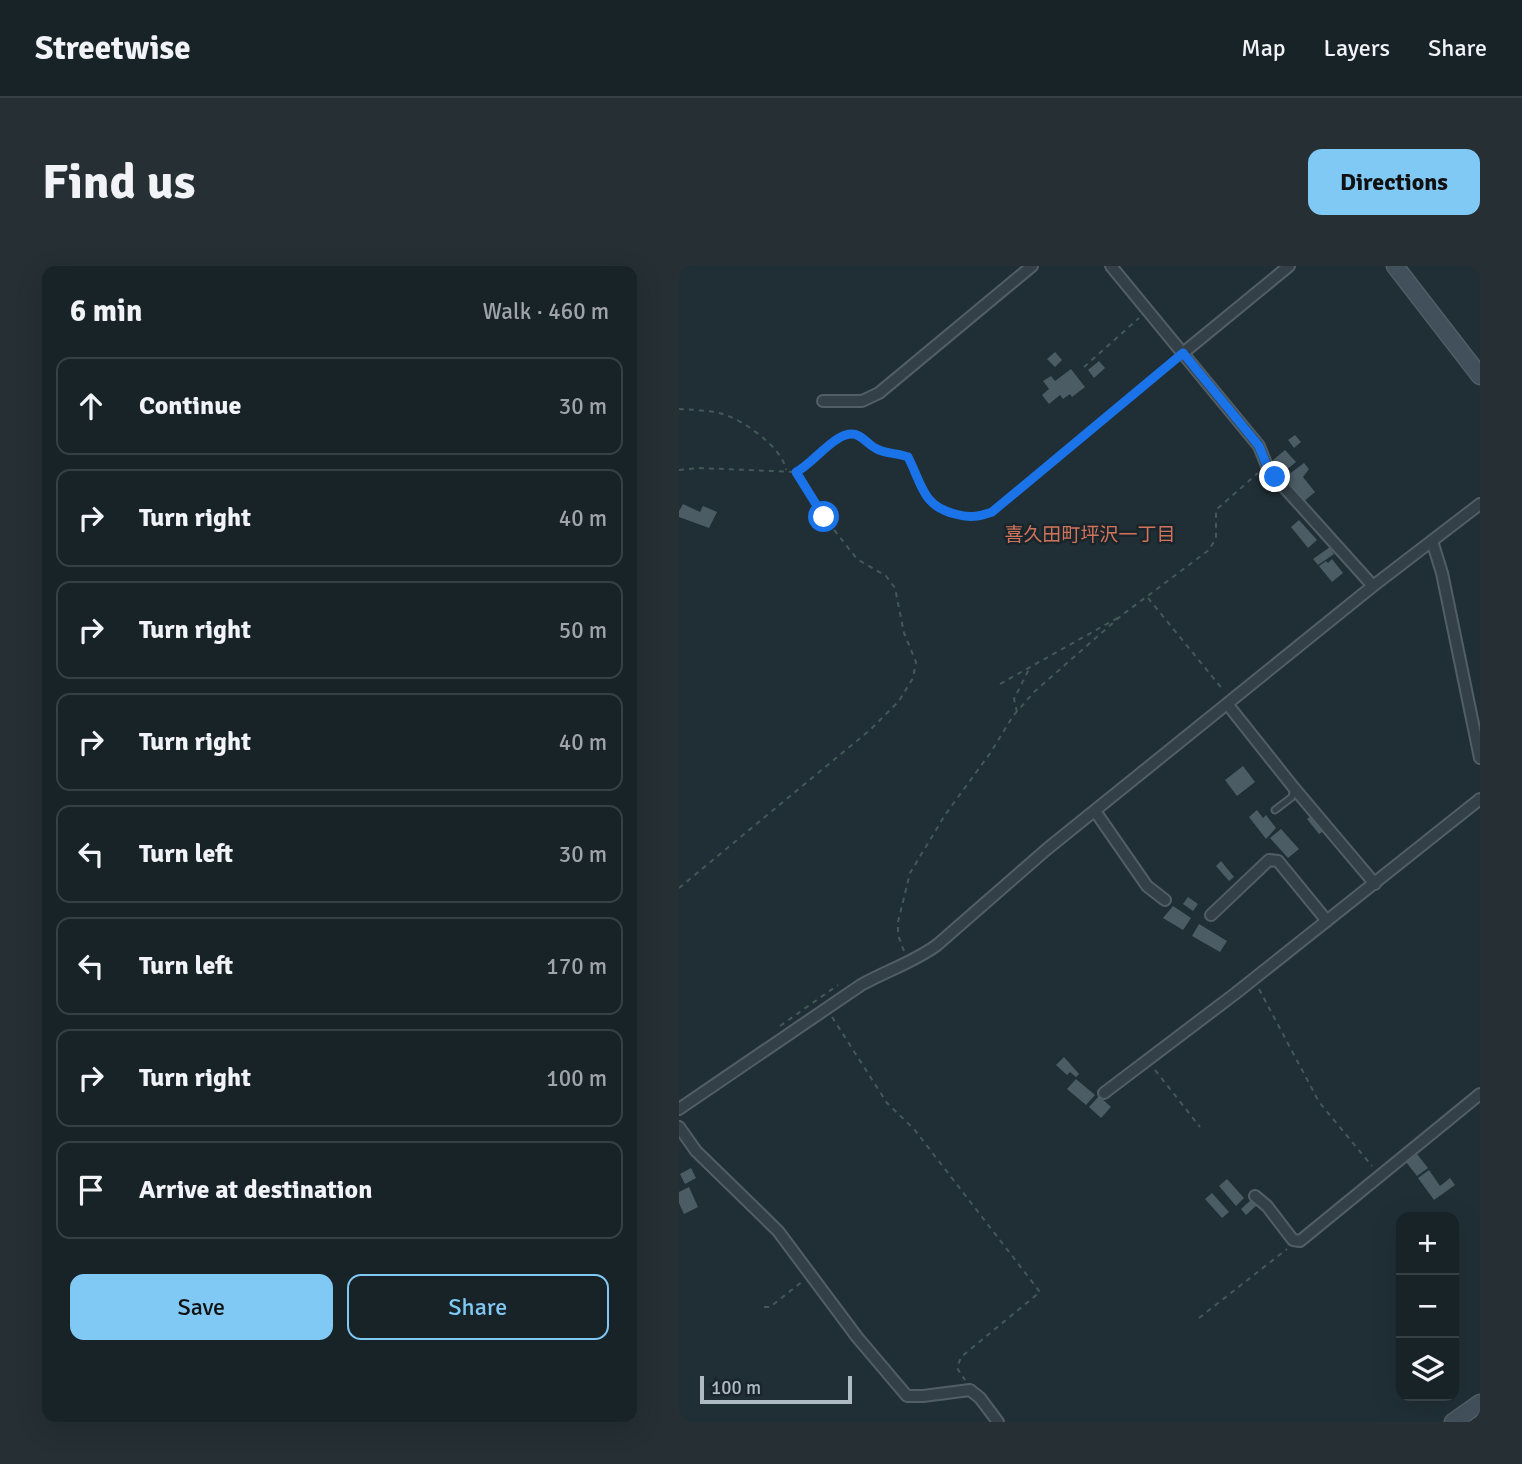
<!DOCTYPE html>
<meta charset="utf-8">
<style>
:root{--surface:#182328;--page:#252f34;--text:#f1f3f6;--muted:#9fa4a8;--line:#364045;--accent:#81c9f5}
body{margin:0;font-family:Signika,"Noto Sans JP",sans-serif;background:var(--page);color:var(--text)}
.controls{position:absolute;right:21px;bottom:21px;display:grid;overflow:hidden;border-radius:14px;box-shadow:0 7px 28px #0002}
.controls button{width:63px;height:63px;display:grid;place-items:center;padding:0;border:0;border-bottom:2px solid var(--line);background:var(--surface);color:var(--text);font:35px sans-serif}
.scale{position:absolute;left:21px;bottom:18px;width:152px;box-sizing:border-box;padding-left:7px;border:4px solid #aebbc4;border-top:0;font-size:19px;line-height:24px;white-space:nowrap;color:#aebbc4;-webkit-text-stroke:5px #19252b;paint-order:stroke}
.stop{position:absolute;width:21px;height:21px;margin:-16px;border:5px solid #1a73e8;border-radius:50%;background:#fff}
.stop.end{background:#1a73e8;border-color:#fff;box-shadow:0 2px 7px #0008}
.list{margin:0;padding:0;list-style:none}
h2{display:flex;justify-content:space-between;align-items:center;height:91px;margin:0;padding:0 28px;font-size:30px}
h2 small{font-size:23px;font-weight:400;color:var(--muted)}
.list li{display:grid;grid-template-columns:46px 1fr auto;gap:21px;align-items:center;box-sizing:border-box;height:98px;margin:0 14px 14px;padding:0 14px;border:2px solid var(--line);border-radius:14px}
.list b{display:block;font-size:26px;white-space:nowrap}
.list em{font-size:23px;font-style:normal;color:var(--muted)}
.actions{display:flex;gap:14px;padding:21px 28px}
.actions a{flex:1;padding:16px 0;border:2px solid var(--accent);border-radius:14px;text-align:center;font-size:24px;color:var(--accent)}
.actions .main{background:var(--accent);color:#111}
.icon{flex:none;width:38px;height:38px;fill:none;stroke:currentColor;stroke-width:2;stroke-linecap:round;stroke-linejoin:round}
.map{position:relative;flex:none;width:801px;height:1156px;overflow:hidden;border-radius:14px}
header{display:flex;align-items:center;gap:42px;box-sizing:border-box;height:98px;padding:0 35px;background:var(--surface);border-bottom:2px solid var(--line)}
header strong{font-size:33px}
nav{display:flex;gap:38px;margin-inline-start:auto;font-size:24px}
.intro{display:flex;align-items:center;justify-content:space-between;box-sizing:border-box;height:168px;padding:0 42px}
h1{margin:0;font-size:49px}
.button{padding:18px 32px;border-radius:14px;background:var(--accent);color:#111;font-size:24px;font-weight:700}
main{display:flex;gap:42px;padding:0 42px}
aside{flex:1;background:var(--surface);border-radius:14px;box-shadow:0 7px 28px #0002}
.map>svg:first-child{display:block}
.building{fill:#4b5c65}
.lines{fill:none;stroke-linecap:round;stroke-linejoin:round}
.lane-casing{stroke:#515e65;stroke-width:9}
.street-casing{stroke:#515e65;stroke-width:14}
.secondary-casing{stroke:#515e65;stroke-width:19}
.path{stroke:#435957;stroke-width:2;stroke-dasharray:5 5;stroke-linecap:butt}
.lane{stroke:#334047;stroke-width:5}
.street{stroke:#334047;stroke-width:10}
.secondary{stroke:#41505a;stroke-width:16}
.route{stroke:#1a73e8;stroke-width:9}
.labels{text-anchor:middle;stroke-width:5;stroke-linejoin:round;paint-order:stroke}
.neighbourhood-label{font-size:19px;fill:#d1745c;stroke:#19252b}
</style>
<header>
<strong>Streetwise</strong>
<nav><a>Map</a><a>Layers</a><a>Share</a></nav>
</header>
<div class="intro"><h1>Find us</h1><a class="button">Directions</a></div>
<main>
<aside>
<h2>6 min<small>Walk · 460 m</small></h2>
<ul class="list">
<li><svg class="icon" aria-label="ahead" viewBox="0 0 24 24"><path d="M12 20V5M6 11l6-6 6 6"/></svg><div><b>Continue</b></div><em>30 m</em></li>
<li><svg class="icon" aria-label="right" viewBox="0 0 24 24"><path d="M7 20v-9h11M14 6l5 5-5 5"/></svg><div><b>Turn right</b></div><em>40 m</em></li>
<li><svg class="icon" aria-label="right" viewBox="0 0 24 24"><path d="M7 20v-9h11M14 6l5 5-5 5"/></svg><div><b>Turn right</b></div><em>50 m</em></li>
<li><svg class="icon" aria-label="right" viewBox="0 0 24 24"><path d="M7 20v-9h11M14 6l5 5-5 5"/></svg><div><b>Turn right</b></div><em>40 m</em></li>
<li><svg class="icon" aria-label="left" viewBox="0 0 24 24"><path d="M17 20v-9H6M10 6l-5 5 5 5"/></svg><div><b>Turn left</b></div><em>30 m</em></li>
<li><svg class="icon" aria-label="left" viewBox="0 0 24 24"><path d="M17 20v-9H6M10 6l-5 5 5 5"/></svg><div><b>Turn left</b></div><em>170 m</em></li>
<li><svg class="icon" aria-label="right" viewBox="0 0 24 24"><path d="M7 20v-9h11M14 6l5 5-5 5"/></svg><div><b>Turn right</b></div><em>100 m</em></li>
<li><svg class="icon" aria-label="arrive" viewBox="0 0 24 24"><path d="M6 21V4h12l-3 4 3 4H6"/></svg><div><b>Arrive at destination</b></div></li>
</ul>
<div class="actions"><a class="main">Save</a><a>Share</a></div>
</aside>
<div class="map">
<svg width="801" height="1156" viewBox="0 0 801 1156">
<rect width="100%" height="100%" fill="#202f36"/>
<!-- building -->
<path class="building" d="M376 86 383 94 376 101 368 93Z
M420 95 426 102 415 112 409 104Z
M392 103 406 121 393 131 391 128 384 133 381 129 370 138 363 129 370 123 364 115 372 110 376 115Z
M616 169 622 176 615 182 609 174Z
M606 184 617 196 601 209 593 195Z
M625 197 630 203 624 211 636 226 624 236 605 212Z
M4 238 21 246 24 240 38 246 30 262 0 251V245Z
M620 254 638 274 629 282 612 261Z
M651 281 655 288 639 299 634 293Z
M653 293 664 307 653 316 640 300 647 295 649 297Z
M564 500 576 516 558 530 546 514Z
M578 544 584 552 587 549 597 562 587 573 570 551Z
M634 549 646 564 640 568 628 553Z
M602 563 620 583 609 592 591 572Z
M542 595 555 611 550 615 537 600Z
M509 631 519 638 514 645 504 638Z
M494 640 512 652 504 664 484 652Z
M520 658 548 675 541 686 513 670Z
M385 791 400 808 397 811 391 806 388 809 377 799Z
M397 813 416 829 407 839 388 823Z
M420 830 432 841 422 852 410 841Z
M738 888 749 902 738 910 727 896Z
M12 902 17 912 6 918 1 908Z
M750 904 761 920 771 912 776 919 755 934 739 912Z
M548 913 565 932 557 940 540 920Z
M10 921 19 941 5 948 0 937V926Z
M533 927 550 946 543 952 526 933Z
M573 933 578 939 567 949 562 943Z"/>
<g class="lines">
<defs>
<path id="lane" d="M596 544 613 531 615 522"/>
<path id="street" d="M432 0 580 180 588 200 596 211 694 320
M504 87 610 0
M144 135H183L200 127 353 0
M753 275 763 307 801 492
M549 439 615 522 696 618
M416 545 468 620 486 634
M532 649 590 594 599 595 648 655
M425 827 557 727 801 533
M0 843 182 719C207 705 235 696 258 679L368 583 694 320 801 238
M0 861 17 885 99 965 178 1071 228 1130H244L291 1124 301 1132 319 1156
M576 930 588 940 614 974 621 975 801 828"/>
<path id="secondary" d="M716 0 801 110
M774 1156 801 1137"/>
</defs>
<!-- lane casing -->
<use href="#lane" class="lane-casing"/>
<!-- street casing -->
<use href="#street" class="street-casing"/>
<!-- secondary casing -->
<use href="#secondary" class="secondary-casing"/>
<!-- path -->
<path class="path" d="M405 101 460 52
M0 143C14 144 30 144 44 148 64 154 104 182 107 204
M0 204 19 202 117 206C135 198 160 159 180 170 187 174 191 180 198 183 207 188 219 187 229 191 243 218 243 240 276 248 290 252 299 251 313 245L495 94
M469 332 545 425
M321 418 442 350
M338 446 335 433 350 403
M0 622 191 464 220 435 234 412 237 396 225 367 216 322 207 310 178 293 145 251 118 207
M225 685 219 669V656L231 607 266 549 312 486 334 450 355 426 443 349 530 284 537 272V244L579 207
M580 723 640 836 693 900
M153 751 208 837 235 863 361 1026 282 1091 278 1102 286 1114
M101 760 159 719
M476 804 521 861
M85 1041H91L124 1015
M520 1052 608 983"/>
<!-- lane -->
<use href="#lane" class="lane"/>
<!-- street -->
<use href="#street" class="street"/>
<!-- secondary -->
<use href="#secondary" class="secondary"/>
</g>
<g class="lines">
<!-- route -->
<path class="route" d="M145 251 117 206C135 198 160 159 180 170 187 174 191 180 198 183 207 188 219 187 229 191 243 218 243 240 276 248 290 252 299 251 313 246L504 87 580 180 588 200 596 211"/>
</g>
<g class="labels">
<!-- neighbourhood labels -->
<g class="neighbourhood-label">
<text x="411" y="275">喜久田町坪沢一丁目</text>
</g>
</g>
</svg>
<div class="controls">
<button>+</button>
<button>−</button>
<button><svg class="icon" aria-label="layers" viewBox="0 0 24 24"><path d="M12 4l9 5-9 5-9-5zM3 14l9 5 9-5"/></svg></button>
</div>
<div class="scale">100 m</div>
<div class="stop" style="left:145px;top:251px"></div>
<div class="stop end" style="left:596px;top:211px"></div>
</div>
</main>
